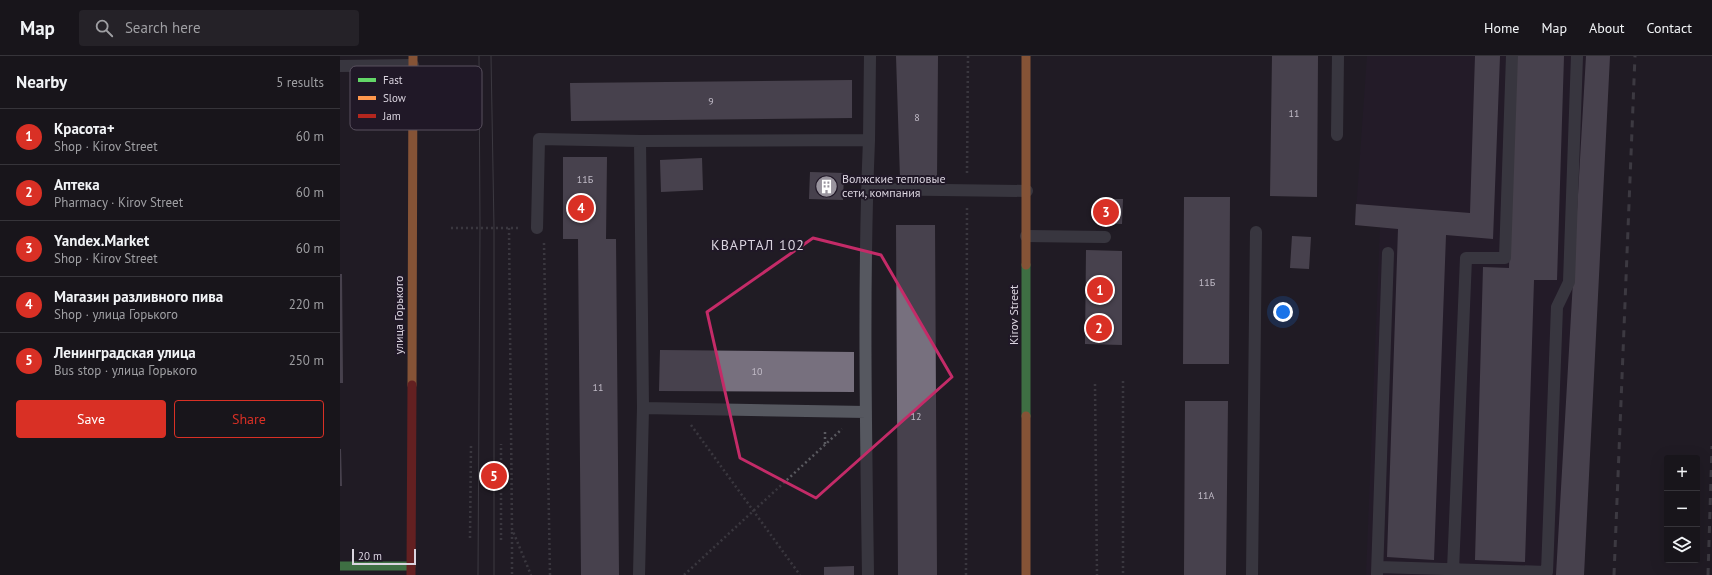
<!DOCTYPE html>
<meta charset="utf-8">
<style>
:root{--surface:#18151b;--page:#252228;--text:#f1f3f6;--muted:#9f9fa3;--line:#36343a;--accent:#d93025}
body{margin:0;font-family:"PT Sans",sans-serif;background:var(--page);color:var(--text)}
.controls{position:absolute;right:12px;bottom:12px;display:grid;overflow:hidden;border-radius:4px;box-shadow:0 4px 16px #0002}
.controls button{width:36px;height:36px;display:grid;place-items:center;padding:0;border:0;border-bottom:1px solid var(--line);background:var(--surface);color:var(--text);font:20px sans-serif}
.scale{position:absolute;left:12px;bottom:10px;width:64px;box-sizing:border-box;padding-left:4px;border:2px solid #dad4df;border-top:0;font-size:11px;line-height:14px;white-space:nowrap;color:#dad4df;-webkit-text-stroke:3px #201827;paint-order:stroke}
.you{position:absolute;left:943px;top:256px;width:14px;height:14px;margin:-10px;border:3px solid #fff;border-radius:50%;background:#1a73e8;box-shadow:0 0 0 6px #1a73e833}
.badge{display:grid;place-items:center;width:26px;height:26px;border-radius:50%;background:var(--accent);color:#fff;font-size:13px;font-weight:700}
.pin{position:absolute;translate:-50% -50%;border:2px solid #fff;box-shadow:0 1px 4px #0006}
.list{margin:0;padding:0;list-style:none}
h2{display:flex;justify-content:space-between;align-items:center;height:52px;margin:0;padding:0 16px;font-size:17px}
h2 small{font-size:13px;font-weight:400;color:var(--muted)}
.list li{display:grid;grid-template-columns:26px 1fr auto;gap:12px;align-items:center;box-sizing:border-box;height:56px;padding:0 16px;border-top:1px solid var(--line)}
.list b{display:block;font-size:15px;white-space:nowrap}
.list p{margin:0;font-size:13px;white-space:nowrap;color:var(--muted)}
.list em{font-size:13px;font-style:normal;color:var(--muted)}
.actions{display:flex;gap:8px;padding:12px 16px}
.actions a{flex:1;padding:9px 0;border:1px solid var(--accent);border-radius:4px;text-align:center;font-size:14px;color:var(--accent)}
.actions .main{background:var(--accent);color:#fff}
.icon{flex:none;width:22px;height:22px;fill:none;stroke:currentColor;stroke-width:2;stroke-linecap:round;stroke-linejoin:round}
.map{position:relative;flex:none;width:1372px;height:519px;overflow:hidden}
header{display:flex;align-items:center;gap:24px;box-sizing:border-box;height:56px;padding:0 20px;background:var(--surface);border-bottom:1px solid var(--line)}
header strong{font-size:19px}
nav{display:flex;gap:22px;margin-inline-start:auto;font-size:14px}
.search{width:280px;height:36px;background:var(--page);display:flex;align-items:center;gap:10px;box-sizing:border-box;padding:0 14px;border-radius:4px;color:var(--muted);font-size:15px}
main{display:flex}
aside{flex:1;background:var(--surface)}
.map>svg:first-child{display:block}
.built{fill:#261b2e}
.building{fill:#77707e}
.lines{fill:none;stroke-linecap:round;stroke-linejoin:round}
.path{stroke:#5a5a60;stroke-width:2.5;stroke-dasharray:2 3;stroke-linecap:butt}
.lane{stroke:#565860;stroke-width:12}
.fast{stroke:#63d668;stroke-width:9}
.slow{stroke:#ff974d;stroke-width:9}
.jam{stroke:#b3261e;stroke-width:9}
.tram{stroke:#5d5d64;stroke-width:1}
.rail{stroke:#5d5d64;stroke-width:3;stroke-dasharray:7 7;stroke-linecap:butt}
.marked{fill:none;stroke:#c42b68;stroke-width:3;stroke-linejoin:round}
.labels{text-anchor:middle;stroke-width:4;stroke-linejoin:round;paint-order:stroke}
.number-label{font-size:10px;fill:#c1bbc7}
.poi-label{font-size:12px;fill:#dad4df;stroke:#201827;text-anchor:start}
.street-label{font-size:12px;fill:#dad4df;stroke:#201827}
.quarter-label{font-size:14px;letter-spacing:1px;fill:#dad4df;stroke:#201827}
.key{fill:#201827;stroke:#58505e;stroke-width:1}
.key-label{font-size:11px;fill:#dad4df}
</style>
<header>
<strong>Map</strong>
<div class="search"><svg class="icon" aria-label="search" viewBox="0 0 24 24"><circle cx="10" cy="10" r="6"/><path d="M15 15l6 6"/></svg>Search here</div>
<nav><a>Home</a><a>Map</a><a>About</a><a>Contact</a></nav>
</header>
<main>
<aside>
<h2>Nearby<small>5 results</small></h2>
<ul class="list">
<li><span class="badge">1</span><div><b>Красота+</b><p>Shop · Kirov Street</p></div><em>60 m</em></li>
<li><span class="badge">2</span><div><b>Аптека</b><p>Pharmacy · Kirov Street</p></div><em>60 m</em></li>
<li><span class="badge">3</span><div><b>Yandex.Market</b><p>Shop · Kirov Street</p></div><em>60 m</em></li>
<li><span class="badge">4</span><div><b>Магазин разливного пива</b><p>Shop · улица Горького</p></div><em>220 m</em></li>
<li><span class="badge">5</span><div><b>Ленинградская улица</b><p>Bus stop · улица Горького</p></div><em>250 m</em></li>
</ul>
<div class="actions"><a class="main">Save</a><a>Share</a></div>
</aside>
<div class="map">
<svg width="1372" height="519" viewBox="0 0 1372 519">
<rect width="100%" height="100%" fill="#201c24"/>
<!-- built -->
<path class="built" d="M1027 0H1270L1244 519H1026L1040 171 1015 169Z"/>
<!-- building -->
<path class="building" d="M556 0H598L597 122H560Z
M932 0H978L977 141 930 140Z
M1135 0H1160L1153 183 1106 179 1094 504 1047 501 1058 173 1015 169 1016 148 1130 157Z
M1176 0H1224L1217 224H1194L1185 506 1135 504 1143 211 1169 212Z
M1246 0H1270L1244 519H1216Z
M512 24V62L231 65 230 27Z
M223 101H267L266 183H276L279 519H241L238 183H223Z
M362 102 363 134 321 136 320 104Z
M470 116 504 117 503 144 469 143Z
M844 141H890L889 308H843Z
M761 143H783L782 168 760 167Z
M556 169H595L597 519H558Z
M952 180 971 181 969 213 950 212Z
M746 194 782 195V289L745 288Z
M0 218H2L3 327H0Z
M320 294 514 296V336L319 335Z
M845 345H888L886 519H844Z
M0 393H1L2 430H0Z
M514 510V519H484V511Z"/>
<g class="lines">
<!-- path -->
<path class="path" d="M627 117 628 0
M111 172H181
M169 172 172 473 191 519
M204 187 210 519
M783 325V519
M755 328 757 519
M351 369 460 519
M485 388V373
M172 476V519
M130 482 131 390
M161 484V388
M344 519 502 373
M626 519 627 150"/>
<!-- lane -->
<path class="lane" d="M0 10 73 9
M997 79 998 0
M529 84 530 0
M527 133 687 135
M197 172 199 83 300 85
M686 180 765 181
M303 352 300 85 529 84C523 228 526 374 528 519
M1038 511 1207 516 1217 251 1229 226 1237 0
M1113 514 1126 202H1165L1172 0
M1037 518 1048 197
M299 519 303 352 526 356
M912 519 916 176"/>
<!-- fast -->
<path class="fast" d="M686 209V360
M0 510H71"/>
<!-- slow -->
<path class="slow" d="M686 0V209
M72 329 73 0
M686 360V519"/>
<!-- jam -->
<path class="jam" d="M71 519 72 329"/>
<!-- tram -->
<path class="tram" d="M151 0 154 172V519
M138 519 140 172 139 0"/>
<!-- rail -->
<path class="rail" d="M1274 519 1295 0
M1368 519 1372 390"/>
</g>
<!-- marked area -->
<path d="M0 0H1372V519H0ZM473 182 541 199 612 321 476 442 400 402 367 256Z" fill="#201c24" fill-opacity=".55" fill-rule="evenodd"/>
<path class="marked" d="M473 182 541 199 612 321 476 442 400 402 367 256Z"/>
<!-- icons -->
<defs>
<symbol id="building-disc" viewBox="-11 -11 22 22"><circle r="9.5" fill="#99949e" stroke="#201827"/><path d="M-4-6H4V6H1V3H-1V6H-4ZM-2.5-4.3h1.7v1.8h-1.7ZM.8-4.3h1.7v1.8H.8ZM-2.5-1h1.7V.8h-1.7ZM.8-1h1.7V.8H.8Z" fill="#fff"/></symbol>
</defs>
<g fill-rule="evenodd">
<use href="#building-disc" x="474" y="118" width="25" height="25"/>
</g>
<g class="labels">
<!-- number labels -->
<g class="number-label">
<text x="371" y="49">9</text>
<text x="954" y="61">11</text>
<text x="577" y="65">8</text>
<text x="245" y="127">11Б</text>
<text x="867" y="230">11Б</text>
<text x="417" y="319">10</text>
<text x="258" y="335">11</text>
<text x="576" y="364">12</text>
<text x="866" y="443">11А</text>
</g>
<!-- poi labels -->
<g class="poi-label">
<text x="502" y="127">Волжские тепловые<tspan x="502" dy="14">сети, компания</tspan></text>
</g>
<!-- street labels -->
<g class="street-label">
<text transform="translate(59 259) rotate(-90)" y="4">улица Горького</text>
<text transform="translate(674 259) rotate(-90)" y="4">Kirov Street</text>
</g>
<!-- quarter labels -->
<g class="quarter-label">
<text x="418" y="194">КВАРТАЛ 102</text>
</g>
</g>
<!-- legend -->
<rect x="10" y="10" width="132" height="64" rx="6" class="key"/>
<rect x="18" y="22" width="18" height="4" fill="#63d668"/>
<rect x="18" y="40" width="18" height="4" fill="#ff974d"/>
<rect x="18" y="58" width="18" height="4" fill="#b3261e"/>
<g class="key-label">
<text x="43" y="28">Fast</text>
<text x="43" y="46">Slow</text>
<text x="43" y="64">Jam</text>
</g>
</svg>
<div class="controls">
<button>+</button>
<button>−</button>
<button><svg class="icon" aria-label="layers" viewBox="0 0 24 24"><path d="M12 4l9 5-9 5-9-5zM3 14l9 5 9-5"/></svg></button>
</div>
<div class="scale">20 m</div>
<div class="you"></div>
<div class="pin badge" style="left:760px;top:234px">1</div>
<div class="pin badge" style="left:759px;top:272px">2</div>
<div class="pin badge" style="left:766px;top:156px">3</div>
<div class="pin badge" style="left:241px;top:152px">4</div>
<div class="pin badge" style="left:154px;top:420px">5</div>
</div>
</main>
